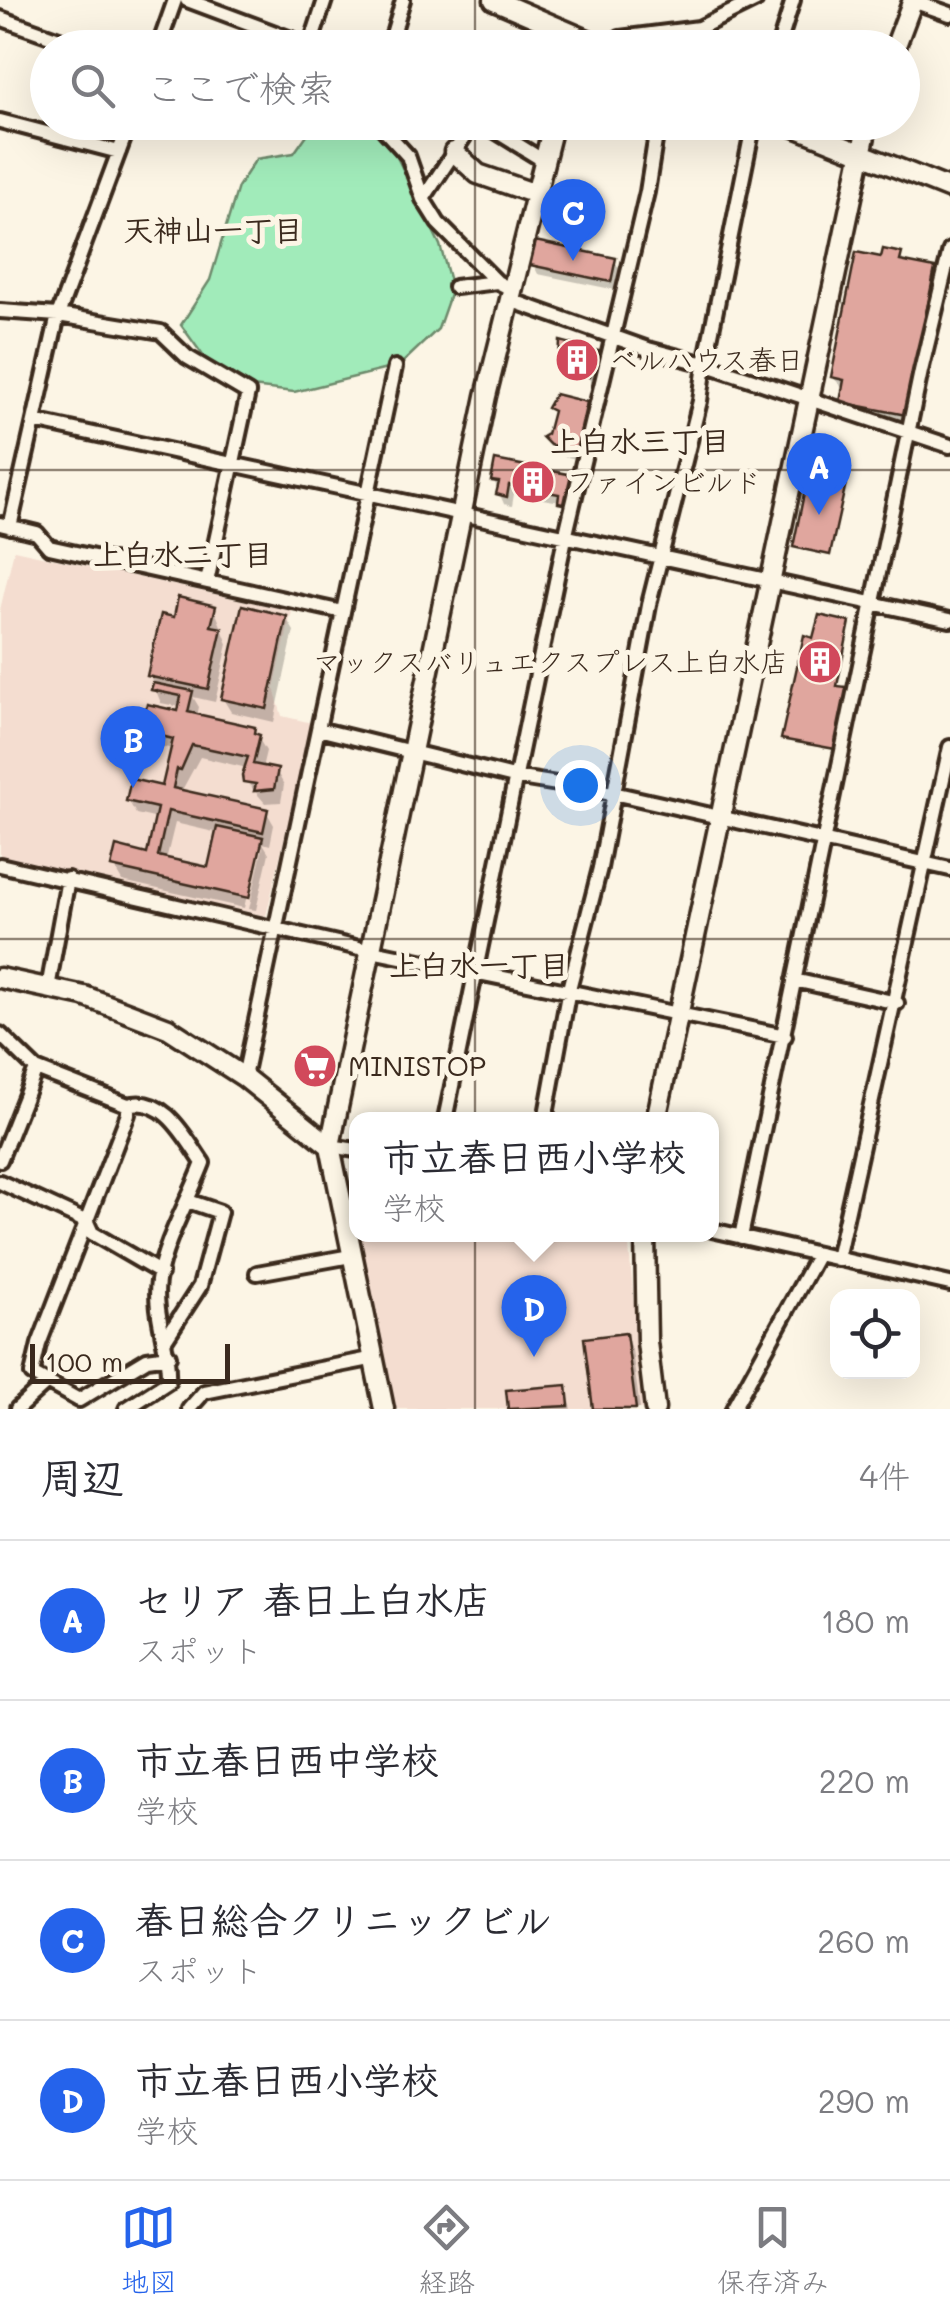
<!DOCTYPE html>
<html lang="ja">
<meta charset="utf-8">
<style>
:root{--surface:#fff;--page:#f2f2f3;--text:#2b2b33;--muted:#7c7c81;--line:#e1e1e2;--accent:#2563eb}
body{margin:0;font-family:Mali,"Klee One",sans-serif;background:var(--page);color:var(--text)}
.controls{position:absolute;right:30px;bottom:30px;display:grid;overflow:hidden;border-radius:20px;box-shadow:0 10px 40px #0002}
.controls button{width:90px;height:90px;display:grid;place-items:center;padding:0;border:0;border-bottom:2px solid var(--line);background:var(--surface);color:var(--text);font:50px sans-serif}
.scale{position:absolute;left:30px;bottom:25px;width:200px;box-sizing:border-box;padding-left:10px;border:5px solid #3b2a1e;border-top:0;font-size:28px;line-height:35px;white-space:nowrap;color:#3b2a1e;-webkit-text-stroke:8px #fcf5e5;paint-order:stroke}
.you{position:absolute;left:580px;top:785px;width:35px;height:35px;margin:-25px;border:8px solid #fff;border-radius:50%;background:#1a73e8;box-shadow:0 0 0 15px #1a73e833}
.badge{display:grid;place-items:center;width:65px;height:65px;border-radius:50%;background:var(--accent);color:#fff;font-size:32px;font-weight:700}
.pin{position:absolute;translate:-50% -82px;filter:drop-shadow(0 2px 5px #0008)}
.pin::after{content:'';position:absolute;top:52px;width:35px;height:30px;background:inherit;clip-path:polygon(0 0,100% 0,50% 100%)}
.popup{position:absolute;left:349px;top:1112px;width:370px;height:130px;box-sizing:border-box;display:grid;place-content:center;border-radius:20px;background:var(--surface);filter:drop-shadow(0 2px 8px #0005);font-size:32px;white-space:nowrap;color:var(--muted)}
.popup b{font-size:38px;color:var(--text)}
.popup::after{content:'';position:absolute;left:50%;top:100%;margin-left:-20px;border:20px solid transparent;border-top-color:var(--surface)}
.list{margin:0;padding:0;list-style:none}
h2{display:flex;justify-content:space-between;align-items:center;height:130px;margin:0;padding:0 40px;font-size:42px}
h2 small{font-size:32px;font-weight:400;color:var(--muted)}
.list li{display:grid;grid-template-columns:65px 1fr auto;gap:30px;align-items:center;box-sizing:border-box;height:160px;padding:0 40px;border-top:2px solid var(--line)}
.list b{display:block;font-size:38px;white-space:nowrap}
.list p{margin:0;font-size:32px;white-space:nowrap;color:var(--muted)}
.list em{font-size:32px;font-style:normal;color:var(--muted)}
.icon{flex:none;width:55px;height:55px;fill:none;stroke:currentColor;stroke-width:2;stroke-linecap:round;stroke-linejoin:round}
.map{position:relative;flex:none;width:950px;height:1409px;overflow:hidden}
.search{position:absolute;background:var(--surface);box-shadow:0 10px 40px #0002;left:30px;right:30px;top:30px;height:110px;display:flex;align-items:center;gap:25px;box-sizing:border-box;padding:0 35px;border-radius:55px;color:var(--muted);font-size:38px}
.sheet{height:770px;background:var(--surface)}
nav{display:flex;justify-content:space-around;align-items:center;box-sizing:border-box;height:140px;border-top:2px solid var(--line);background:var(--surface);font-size:28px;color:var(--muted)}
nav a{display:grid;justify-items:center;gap:5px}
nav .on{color:var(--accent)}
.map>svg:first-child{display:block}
.built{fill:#f4ddd0}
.green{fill:#a1ebba;stroke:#6e8a6c;stroke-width:2.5}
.shadow{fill:#0003;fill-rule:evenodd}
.building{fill:#e0a69e;stroke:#3b2a1e;stroke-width:2.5}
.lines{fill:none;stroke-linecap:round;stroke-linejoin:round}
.street-casing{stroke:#3b2a1e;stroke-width:20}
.secondary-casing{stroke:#3b2a1e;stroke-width:25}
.street{stroke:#fcf5e5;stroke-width:12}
.secondary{stroke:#fcf5e5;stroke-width:18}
.grid{fill:none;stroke:#3b2a1e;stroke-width:2.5;stroke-opacity:0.55}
.labels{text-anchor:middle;stroke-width:10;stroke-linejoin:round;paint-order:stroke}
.poi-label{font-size:28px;fill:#3b2a1e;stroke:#fcf5e5;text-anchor:start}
.neighbourhood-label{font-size:30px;font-weight:bold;fill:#3b2a1e;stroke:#fcf5e5}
</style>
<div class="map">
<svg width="950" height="1409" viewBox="0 0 950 1409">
<rect width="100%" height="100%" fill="#fcf5e5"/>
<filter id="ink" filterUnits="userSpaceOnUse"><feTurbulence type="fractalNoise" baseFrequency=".01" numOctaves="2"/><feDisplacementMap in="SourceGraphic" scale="20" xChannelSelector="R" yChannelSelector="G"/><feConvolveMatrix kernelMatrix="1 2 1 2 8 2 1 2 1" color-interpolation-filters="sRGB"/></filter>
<g filter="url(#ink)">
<!-- built -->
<path class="built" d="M14 550 292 611 274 688 282 716 312 723 266 916 0 858V610Z
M358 1235H628L643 1409H390Z"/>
<!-- green -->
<path class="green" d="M334 123H371L396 155 440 245 452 289 438 329 399 366 294 392 252 387 212 368 181 325 210 280 238 187 256 159 294 153 311 129Z"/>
<!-- shadow -->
<path class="shadow" d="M900 255 906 265 934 271 942 284 912 427 851 415 843 401 845 391 833 377 883 260Z
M614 260 620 270 616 290 538 274 533 264Z
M597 353 603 363 595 386 588 378 568 372 562 362Z
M586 404 591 414 581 460 558 455 545 438 555 416 550 408Z
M571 477 577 487 566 512 560 502 514 494 512 506 504 504 494 481Z
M844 486 830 556 796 549 795 547Z
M214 608 228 644 215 702 193 697 199 707 197 716 253 729 266 751 262 768 277 772 284 785 281 802 265 803 246 781 247 768 200 757 181 792 266 811 274 825 270 845 263 843 269 853 256 910 249 909 263 847H258L244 908 122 881 114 867 149 857 158 819 136 814 128 800 164 789 173 749 152 744 144 731 180 714 181 707 161 703 150 676 176 620ZM175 823 218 833 210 870 166 860Z
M286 618 294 631 274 722 231 712 223 699Z
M849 624 837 688 847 692 835 750 784 741Z
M625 1336 632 1350 640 1409H596Z
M566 1387 572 1409H510L509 1392Z"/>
<!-- building -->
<path class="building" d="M535 241 616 258 611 282 530 265Z
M883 249 902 253 900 261 935 268 906 415 840 402 844 380 831 377 856 252 881 257Z
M560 341 599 351 590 377 584 376 585 370 559 362Z
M555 394 587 402 576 451 550 445 542 437 547 434 553 411 547 408Z
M495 460 573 475 569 496 565 495 563 504 558 503 559 494 509 485 507 497 496 494 499 482 491 481Z
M808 474 846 483 830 555 793 547Z
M178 597 216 606 211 626 222 628 208 689 147 676 161 614 174 617Z
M242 605 287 616 267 709 221 699Z
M819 615 850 622 837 686 847 687 835 749 781 739 804 635 813 638Z
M153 683 193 691 188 712 255 727 254 733 260 735 253 764 278 769 274 789 254 791 256 784 243 782 242 775 248 757 192 745 181 770 177 769 173 788 268 809 263 832 168 811 158 856 208 867 217 827 263 837 249 898 111 867 116 846 147 854 157 808 126 801 131 779 162 786 173 739 141 731 147 704 178 711 181 696 151 690Z
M626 1333 636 1409H593L584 1338Z
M567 1385 569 1406 508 1409 506 1390Z"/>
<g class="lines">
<defs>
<path id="street" d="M187 0 310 46 325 0
M910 0 950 14
M0 18 84 48
M158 48 175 0
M389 48 403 0
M616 48 620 38 699 28 756 0
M778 48 793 0
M0 121 119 152
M377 122 408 156 423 199 438 223 497 282 513 290
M481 122 544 161
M754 122 705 364 950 446
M423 199 474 122
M455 287 497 282
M510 300 648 349 705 364 700 401 650 600 600 868 569 989 545 1120
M0 311 58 315 161 332 187 357 248 393 207 582
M34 421 950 620
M0 524 37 533 49 547 343 612
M10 527 58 315 130 122
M318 729 514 777 613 793 950 869
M0 865 372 951 785 1036
M794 980 897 1003
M48 988 68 879
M0 1034 36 1069 128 1105C164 1095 185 1137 203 1163 189 1200 164 1242 158 1281 153 1315 170 1347 168 1382L126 1409
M244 1077 395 367
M128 1105V1114L39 1344 32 1374 79 1400 147 1359 169 1356
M445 1120 565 538 647 192 658 122
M330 1146 356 1150
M0 1160 36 1069
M0 1182 87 1222 92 1233 161 1273
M712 1230 950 1284
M741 1237 921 371 950 250
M837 1259 950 747
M257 1273 351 1256
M165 1340 200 1286 220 1212 188 1201
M17 1409 47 1382
M189 1409 204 1392 375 1358
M733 1409 818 1254"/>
<path id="secondary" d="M494 0 606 48
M895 48 913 0
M782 122 950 189
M454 152 478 174 536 194
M0 978 84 996 168 1028 244 1077 330 1146 384 1409
M656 1120 868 122
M330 1146 486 396 554 122
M645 1234 647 1342 655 1409"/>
</defs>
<!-- street casing -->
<use href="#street" class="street-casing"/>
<!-- secondary casing -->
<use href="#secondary" class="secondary-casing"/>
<!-- street -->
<use href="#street" class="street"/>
<!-- secondary -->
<use href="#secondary" class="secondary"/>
</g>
</g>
<!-- grid -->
<path class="grid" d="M475 0V48M475 122V1409M0 470H950M0 939H950"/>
<!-- icons -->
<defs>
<symbol id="building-disc" viewBox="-11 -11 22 22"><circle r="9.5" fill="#d1495b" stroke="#fcf5e5"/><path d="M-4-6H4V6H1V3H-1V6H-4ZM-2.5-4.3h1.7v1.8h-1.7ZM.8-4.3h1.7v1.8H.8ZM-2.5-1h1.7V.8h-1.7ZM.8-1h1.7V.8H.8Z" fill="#fff"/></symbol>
<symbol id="supermarket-disc" viewBox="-11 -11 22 22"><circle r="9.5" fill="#d1495b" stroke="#fcf5e5"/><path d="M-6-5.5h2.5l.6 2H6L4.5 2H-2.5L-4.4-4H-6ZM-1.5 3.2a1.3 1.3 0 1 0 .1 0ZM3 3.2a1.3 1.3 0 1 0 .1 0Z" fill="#fff"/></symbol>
</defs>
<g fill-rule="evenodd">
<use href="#building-disc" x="552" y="335" width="50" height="50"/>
<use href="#building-disc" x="508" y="457" width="50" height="50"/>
<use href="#building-disc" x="795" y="637" width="50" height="50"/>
<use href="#supermarket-disc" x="290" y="1041" width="50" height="50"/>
</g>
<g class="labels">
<!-- poi labels -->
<g class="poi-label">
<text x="610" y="370">ベルハウス春日</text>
<text x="566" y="492">ファインビルド</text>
<text x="788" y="672" text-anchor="end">マックスバリュエクスプレス上白水店</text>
<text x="348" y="1076">MINISTOP</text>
</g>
<!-- neighbourhood labels -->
<g class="neighbourhood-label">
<text x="213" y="241">天神山一丁目</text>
<text x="640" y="452">上白水三丁目</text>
<text x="183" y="565">上白水二丁目</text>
<text x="479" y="976">上白水一丁目</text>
</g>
</g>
</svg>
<div class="controls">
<button><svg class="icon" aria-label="locate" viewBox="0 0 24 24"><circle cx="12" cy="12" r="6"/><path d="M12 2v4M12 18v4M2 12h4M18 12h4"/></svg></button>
</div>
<div class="scale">100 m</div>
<div class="you"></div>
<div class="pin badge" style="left:819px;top:515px">A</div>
<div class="pin badge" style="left:133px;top:788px">B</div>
<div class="pin badge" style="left:573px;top:261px">C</div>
<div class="pin badge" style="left:534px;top:1357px">D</div>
<div class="popup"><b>市立春日西小学校</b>学校</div>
<div class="search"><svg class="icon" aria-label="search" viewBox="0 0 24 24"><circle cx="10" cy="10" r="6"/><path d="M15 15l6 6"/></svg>ここで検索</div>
</div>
<section class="sheet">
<h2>周辺<small>4件</small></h2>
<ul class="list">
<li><span class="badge">A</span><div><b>セリア 春日上白水店</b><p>スポット</p></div><em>180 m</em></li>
<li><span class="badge">B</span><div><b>市立春日西中学校</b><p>学校</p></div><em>220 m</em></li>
<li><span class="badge">C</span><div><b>春日総合クリニックビル</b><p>スポット</p></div><em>260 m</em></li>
<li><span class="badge">D</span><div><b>市立春日西小学校</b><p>学校</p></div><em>290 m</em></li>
</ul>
</section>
<nav>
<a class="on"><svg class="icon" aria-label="map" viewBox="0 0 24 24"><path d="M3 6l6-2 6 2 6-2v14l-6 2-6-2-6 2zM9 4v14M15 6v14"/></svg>地図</a>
<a><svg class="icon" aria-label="directions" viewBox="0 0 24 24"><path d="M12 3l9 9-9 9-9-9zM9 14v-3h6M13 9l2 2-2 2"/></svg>経路</a>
<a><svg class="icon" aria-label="saved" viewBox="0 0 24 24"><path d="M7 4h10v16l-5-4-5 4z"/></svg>保存済み</a>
</nav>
